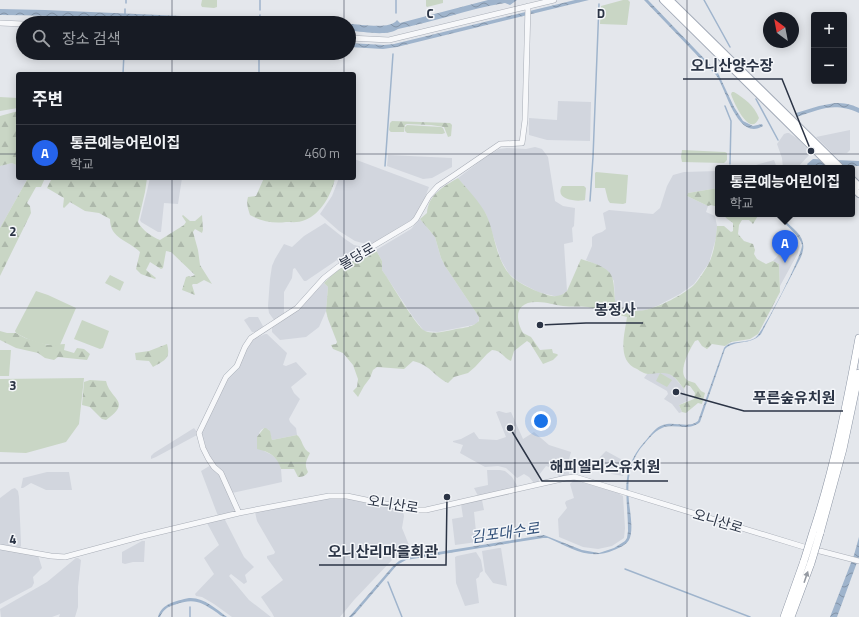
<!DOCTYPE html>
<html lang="ko">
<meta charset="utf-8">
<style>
:root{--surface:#171b24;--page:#20242c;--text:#f1f3f6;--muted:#9ea1a6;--line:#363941;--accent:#2563eb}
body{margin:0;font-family:"Titillium Web","Noto Sans KR",sans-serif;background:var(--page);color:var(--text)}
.controls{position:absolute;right:12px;top:12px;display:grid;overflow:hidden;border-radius:4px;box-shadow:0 2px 10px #0003}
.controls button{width:36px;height:36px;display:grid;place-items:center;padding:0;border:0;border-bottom:1px solid var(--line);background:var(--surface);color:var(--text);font:20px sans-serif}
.compass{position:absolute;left:763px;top:12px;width:36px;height:36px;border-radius:50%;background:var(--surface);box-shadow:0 2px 10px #0003;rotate:328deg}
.you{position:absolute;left:541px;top:421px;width:14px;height:14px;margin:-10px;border:3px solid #fff;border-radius:50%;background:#1a73e8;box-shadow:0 0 0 6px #1a73e833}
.badge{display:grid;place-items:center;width:26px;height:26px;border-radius:50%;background:var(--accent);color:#fff;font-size:13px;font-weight:700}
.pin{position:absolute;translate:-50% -33px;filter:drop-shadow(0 1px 2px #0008)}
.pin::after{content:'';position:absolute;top:21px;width:14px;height:12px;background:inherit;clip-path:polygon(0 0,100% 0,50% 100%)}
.popup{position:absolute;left:715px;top:165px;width:140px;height:52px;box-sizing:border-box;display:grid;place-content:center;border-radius:4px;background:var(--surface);filter:drop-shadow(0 1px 3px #0005);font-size:13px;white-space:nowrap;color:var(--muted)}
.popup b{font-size:15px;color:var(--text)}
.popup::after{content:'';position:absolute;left:50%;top:100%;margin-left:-8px;border:8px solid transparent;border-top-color:var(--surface)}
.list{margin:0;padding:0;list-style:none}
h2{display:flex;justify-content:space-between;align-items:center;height:52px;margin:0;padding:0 16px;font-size:17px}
h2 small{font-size:13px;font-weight:400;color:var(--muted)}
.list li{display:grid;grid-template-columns:26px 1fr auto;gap:12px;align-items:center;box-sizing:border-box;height:56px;padding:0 16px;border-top:1px solid var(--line)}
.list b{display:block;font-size:15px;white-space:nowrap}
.list p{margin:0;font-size:13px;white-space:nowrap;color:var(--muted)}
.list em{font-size:13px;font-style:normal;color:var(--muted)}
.icon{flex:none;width:22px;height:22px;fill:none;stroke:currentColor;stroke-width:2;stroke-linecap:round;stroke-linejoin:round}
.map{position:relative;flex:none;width:859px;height:617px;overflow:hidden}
.search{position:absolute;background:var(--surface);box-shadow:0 2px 10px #0003;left:16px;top:16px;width:340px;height:44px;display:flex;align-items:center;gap:10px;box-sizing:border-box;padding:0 14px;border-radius:22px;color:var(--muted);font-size:15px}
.panel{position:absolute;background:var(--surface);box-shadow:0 2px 10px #0003;left:16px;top:72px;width:340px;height:108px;border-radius:4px}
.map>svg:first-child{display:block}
.built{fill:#d2d6de}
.forest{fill:url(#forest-firs)}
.green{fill:#c9d6c5}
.water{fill:url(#water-waves)}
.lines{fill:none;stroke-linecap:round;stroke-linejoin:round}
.stream{stroke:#9fb4cc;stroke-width:1.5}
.minor-casing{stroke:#a9aeb7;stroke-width:6}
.major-casing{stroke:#a3abb8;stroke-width:8}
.highway-casing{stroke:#8b94a3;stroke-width:8}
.minor{stroke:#f7f8fa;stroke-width:5}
.major{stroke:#fff;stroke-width:6}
.highway{stroke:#fff;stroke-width:7}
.highway-bridge-casing{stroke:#8b94a3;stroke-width:8;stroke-linecap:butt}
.highway-bridge{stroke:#fff;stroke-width:7}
.oneway{fill:#959aa2}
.grid{fill:none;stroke:#2b3445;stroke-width:1;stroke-opacity:0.55}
.labels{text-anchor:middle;stroke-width:3;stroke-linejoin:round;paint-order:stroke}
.street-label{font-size:14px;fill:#2b3445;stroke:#f4f6f9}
.water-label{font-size:15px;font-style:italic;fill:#34527a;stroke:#f4f6f9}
.grid-label{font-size:13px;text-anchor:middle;font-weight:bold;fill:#2b3445;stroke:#f4f6f9;stroke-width:3;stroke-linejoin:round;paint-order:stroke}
.leader{fill:none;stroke:#2b3445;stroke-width:1.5}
.callout-dot{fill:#2b3445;stroke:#f4f6f9;stroke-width:1.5}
.callout-label{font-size:15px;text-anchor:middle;font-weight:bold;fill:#2b3445;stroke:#f4f6f9;stroke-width:3;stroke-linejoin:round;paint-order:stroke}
</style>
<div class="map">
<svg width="859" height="617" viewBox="0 0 859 617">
<defs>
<pattern id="forest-firs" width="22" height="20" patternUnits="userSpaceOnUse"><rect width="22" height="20" fill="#c9d6c5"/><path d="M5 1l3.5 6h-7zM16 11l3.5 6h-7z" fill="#adb8ab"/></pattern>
<pattern id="water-waves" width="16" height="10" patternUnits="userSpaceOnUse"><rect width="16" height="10" fill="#9fb4cc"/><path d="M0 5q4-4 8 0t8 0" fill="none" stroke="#8293a7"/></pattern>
</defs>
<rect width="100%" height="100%" fill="#e4e7ec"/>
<!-- built -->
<path class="built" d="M558 101 591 102 590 141 547 140 529 135V118L557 120Z
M850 130V150L847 153 833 154 816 137Z
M787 133H789L798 139 811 153 797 168H783L782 158 777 144 784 134Z
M535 147 542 149 548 157 555 201 563 206 575 208 574 226 572 228 573 242 564 244 567 291 560 296H554L538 292 519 282 509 274 501 260 486 214 458 178 483 159 499 149 507 148 526 149Z
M388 155 452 158V167L432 178 423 179 387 166Z
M354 159 429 187 421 208 413 219 375 243 366 244 355 241 339 231 321 215 320 214 332 196 339 178H354Z
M774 160 777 168H747L759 164Z
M12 163 18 166V178H28L0 228V166Z
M718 171V188L688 193 687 196 708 206 706 212 715 216 717 226 716 238 709 263 694 284 680 294 657 306 646 310 640 311 617 306 615 303 614 281 607 271 597 265 586 260 592 246V237L596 234 602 232 606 229 603 213 609 210 653 214 660 208 667 186 673 175 684 172Z
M150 178H182L178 204 164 203 161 232H158L141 222 140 220Z
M420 219 435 237 441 258 445 266 479 317V319L478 323 473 325 438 332 424 331 413 317 382 270V261L376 250 411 229Z
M325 223 345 239 354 245 364 247 365 249 339 264 337 260 306 281H304L295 268 293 269 292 278 284 292V315L275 320H274L269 313 268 306 270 279 272 266 275 259 284 244 292 247 304 236Z
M796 239 799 247 798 253 780 286 779 264 773 261 789 244Z
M324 283 328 287 326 311 319 327 306 337 280 340 272 332V328L297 311Z
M249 317H258L264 328 257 332H252L244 320Z
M265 334H267L287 353 283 365 286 366 296 362 307 374 291 387 294 393 300 399 289 419 290 422 296 428 297 435 272 440 269 430 264 428 261 430 259 433 264 451 272 455 278 460 281 469 282 482 232 493 205 449 201 433 228 378 239 367 245 350 252 340Z
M662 372H666L674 377 684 389 687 401 679 405 682 412 679 413 672 404 664 399 668 394 667 391 644 378 647 374 651 373Z
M499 411 506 413 511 412 523 439 534 432 549 445 571 452 568 463 569 474 560 477 549 467 546 466 539 475V482L534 483 529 477 524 474 517 478 506 468 498 466 485 467 460 453 463 445 453 442V441L461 439 474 432 479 439 497 440 506 437 496 412Z
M194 428 197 432V435L156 457 151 459V456L154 453Z
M606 451 626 462 623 476 612 474 598 467 600 457Z
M211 465 219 473 235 509 232 512 218 516 201 471Z
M487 470H500L505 471 512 477 518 487 478 496 474 488 488 485Z
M47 472H69L72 490H46L31 483 23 488H21L23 478Z
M574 480 616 492 623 496 625 528 624 538 612 546 598 549 583 547 559 537 558 519 567 508 565 503 566 501 574 498 570 484Z
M15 488 18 491 19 497 21 542V546L19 548 0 545V498L12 489Z
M327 498H345L403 511 404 516 402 528 411 550 410 552 392 560 354 600 340 617H274L272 613 261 597 283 580 267 558V556L274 554 275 552 257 521 255 512Z
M482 500 484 510 474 512 477 542 455 545 452 519 463 517 461 504Z
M224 518 244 557 254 567 245 575 247 582 244 584 231 574 229 576 249 600 271 617H232L214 604 202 597 196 596 195 594 214 574 204 558 219 545 207 523Z
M142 541H145L144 562H133L125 564 122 563V552Z
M499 548H501L507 586 493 583 485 572 482 551Z
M0 549 38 555 42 568 33 577 34 583 32 587 0 604Z
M476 552 481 560 483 571 480 573 479 577 476 579 479 603 465 606 456 583 455 557 457 556Z
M76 558H78L81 560 78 587V607L75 617H59L60 614 52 617H1L0 609 47 582Z"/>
<!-- forest -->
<path class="forest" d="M18 111V166L12 163 0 166V116Z
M392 121 450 123 452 125 451 136 448 137 444 127 431 125 407 124 405 125 404 132H391L389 130 390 123Z
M28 178H45L41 187H36L27 203 30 206 31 213 0 276V228Z
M52 178H147L145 192 138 222C142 230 152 237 160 240L184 225 186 222 182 216 183 215 190 221H195L202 215 203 230 202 233 195 229 193 232 198 250 200 265 212 284 204 280 197 284H193L192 285 195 295 182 290 186 277 189 276 190 277 195 275 171 252 166 251 163 268 161 269 150 262 146 270 156 278 155 279 141 274 136 269 140 252C128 240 110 239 110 219L99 213 85 211 70 202 64 208 63 207 64 198 47 188Z
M264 178H335C332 194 321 214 305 220 299 223 292 222 286 222 274 224 260 221 250 215 248 209 246 203 248 197L256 196Z
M458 178C467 189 479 201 486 214 495 233 495 258 510 275 516 282 533 290 542 293 551 297 560 298 567 291L581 259C590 262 602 265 609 272 617 280 612 303 618 306 624 310 638 312 645 310 659 307 683 295 694 285 699 280 704 271 708 265 714 254 716 239 717 226H724L731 232 733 231V223L726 218 724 214H759L753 224 749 220H742L739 225 738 234 744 241 753 244 755 250 754 254 757 259 766 264 773 261 779 264 780 292 758 334 750 339 731 342 725 346 712 344 707 349 702 346 698 340 695 341C690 349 675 375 689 381 691 382 693 382 695 383L701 391 705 393 702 404 698 403 686 413 682 412 679 405 694 399 695 393 690 386 686 385 684 389C671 371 669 372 648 374 645 374 640 371 637 369 616 361 625 333 627 317 614 314 601 309 588 307 579 306 571 307 563 306 554 305 547 302 538 302 516 301 514 317 523 333L531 337 540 350 552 349 553 353 557 354 558 355 553 360 543 364 530 343 527 341 514 351 511 361C503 358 503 351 492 350L487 354 475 367 468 373 454 377 448 383C433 376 432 366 413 361L404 369 377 367 373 370 370 378 364 386 358 397 353 391 357 387 358 379 353 365 343 353 333 349 331 345 336 344 337 342 328 319 326 311 328 287 324 283C338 267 357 259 376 250L382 261V270C390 281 416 327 425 331 434 335 447 331 456 329 464 328 473 327 479 321V317L445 266 441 258 435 237 420 219 427 213C428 195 444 186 458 178Z
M718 188V207L711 205 708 206 687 196 688 193Z
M0 331 7 333H16L25 338 48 345 65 344 64 350 74 353 77 348 84 349 90 354 87 360 58 357 54 360 45 358 38 353 16 348 0 340Z
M167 344C171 359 165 360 153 367L149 361 136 360 135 353 149 351Z
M90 380 106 381C110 400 133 401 106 420L102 419 90 407 82 405 84 382Z
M264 428H266L270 431 272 440 297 435C303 440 302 449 310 453 306 461 304 464 308 472 306 476 302 477 298 477L294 469H281C277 456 270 452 257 449V437Z"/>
<!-- green -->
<path class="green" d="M202 0H217V7L214 8 202 7 201 5Z
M426 0H443V3L427 7 426 6Z
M623 0H628L630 2 627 25 600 24 601 6Z
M732 92H734C745 99 754 105 759 118 750 139 733 101 731 94Z
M0 97 18 98V108L0 111Z
M407 125 441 127 443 128 445 133 442 134 407 133 405 131V127Z
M682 150 725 152 727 153V160L724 163 682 162 681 157Z
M596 172 628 175 626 203 623 204 610 203 608 200 605 188H595V173Z
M562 186H584L586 188 585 200C577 202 554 200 562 186Z
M110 275 124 282 120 291 105 283Z
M36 291 48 295 76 308 60 345C43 346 30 341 16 333L15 331Z
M82 320 109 331 103 348 100 349 74 339Z
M0 350H11L9 376H0Z
M660 373 672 380 667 387 656 381Z
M84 378 79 424 66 442 26 453 0 452V379Z"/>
<!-- water -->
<path class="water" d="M488 0H517L510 5 505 3C468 9 434 22 398 29 386 37 363 31 349 31V24C360 24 391 30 397 20L400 23Z
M575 0H589L397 47 383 49 349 47V43L384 45 394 44Z
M644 0H648L718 73 734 107 743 121 753 126 762 124 763 126C737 142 726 88 716 75Z
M0 9 45 10 341 23C292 23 243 25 195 23 130 21 65 15 0 15Z
M835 103C844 103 851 104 859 108V113C834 102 821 109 797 117L796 113 819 106Z
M813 159 859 161V166L808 165 807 164Z
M782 218C796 232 810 238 800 259L761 334C750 346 735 339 725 349L700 422C689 432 674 423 662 428 654 431 646 442 640 449 627 467 627 489 630 510 631 519 633 532 629 540 626 545 619 548 614 550 589 561 571 548 548 538H543L406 560 397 565 355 614 352 617H349L393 566 399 561 407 557 544 535 582 550 599 553 614 548 625 541 627 538 628 531C628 494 618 470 647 439 651 434 656 427 663 425 674 421 689 429 698 421L724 348C731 339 745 344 755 338 763 333 803 254 802 245 801 237 786 225 780 219Z
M859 537V557L837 617H830L854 555Z
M189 598C204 597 216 609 227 617 222 617 220 615 216 612 200 601 193 598 174 605 167 607 163 610 160 617H158C162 603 176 601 189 598Z"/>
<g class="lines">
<!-- stream -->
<path class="stream" d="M704 0 730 47
M126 3V0
M260 10V0
M396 13V0
M125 15V9
M259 23 260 15
M123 74 124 53
M259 74V53
M756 99 778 140
M725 106 731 121 730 164
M385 166 393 54
M590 201 593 157 599 4
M780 215V214
M625 569 750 617
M388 582 402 617
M190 607V617"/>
<defs>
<path id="minor" d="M0 23 23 24
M349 38 389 40 554 0
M239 513 221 473 214 467 208 458 203 448 199 433 226 377 237 366 245 347 251 338 297 308 324 278 338 267 412 223 416 219 429 196 438 186 456 174 500 144 522 143 525 120 528 6
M0 547 51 556 65 557 143 536 239 513 329 496H347L414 510H426L566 478 575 477 804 547
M820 551 859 561"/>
<path id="major" d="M663 0 833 168
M670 0 841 168
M852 179 859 186
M852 187 859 194"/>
<path id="highway" d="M813 532C834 469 847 403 859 338
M820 533 843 449 859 373
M784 617 804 561
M791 617 811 563"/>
</defs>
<!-- minor casing -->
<use href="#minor" class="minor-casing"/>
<!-- major casing -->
<use href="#major" class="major-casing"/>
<!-- highway casing -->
<use href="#highway" class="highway-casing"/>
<!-- minor -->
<use href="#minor" class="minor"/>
<!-- major -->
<use href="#major" class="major"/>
<!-- highway -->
<use href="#highway" class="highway"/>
<defs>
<path id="highway-bridge" d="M804 561 813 532
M811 563 820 533"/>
</defs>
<!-- highway-bridge casing -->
<use href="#highway-bridge" class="highway-bridge-casing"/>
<!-- highway-bridge -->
<use href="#highway-bridge" class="highway-bridge"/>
</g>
<!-- one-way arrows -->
<defs><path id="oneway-solid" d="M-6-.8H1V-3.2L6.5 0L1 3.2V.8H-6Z"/></defs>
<use class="oneway" href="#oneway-solid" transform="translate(806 577) rotate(-71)"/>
<!-- grid -->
<path class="grid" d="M172 0V23M344 0V23M515 0V617M687 0V617M172 53V74M344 53V74M0 154H18M354 154H859M172 178V617M344 178V617M0 308H859M0 463H859"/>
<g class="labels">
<!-- street labels -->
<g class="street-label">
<text transform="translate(357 256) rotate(-30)" y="5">불당로</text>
<text transform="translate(393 504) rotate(9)" y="5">오니산로</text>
<text transform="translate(718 521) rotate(17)" y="5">오니산로</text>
</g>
<!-- water labels -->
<g class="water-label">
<text transform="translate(505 533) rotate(-8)" y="5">김포대수로</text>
</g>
</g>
<g class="grid-label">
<text x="430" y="18">C</text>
<text x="601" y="18">D</text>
<text x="13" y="236">2</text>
<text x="13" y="390">3</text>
<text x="13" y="544">4</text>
</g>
<!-- callouts -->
<path class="leader" d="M811 151L782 79H683M540 325L586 323H643M676 392L744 411H843M510 428L542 481H668M447 497L446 565H319"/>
<g class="callout-dot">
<circle cx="811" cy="151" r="4"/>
<circle cx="540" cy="325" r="4"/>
<circle cx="676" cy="392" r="4"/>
<circle cx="510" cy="428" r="4"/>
<circle cx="447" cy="497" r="4"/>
</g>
<g class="callout-label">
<text x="732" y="71">오니산양수장</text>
<text x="615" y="315">봉정사</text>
<text x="794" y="403">푸른숲유치원</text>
<text x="605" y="472">해피엘리스유치원</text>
<text x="383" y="557">오니산리마을회관</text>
</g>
</svg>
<div class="controls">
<button>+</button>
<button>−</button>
</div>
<svg class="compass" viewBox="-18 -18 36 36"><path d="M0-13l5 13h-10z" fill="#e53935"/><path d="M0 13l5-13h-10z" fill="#9ea1a6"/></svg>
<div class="you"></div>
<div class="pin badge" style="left:785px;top:263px">A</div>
<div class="popup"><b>통큰예능어린이집</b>학교</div>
<div class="search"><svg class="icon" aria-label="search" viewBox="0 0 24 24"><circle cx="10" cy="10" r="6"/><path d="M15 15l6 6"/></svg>장소 검색</div>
<section class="panel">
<h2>주변<small></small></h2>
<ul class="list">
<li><span class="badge">A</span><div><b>통큰예능어린이집</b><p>학교</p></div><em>460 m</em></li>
</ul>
</section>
</div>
